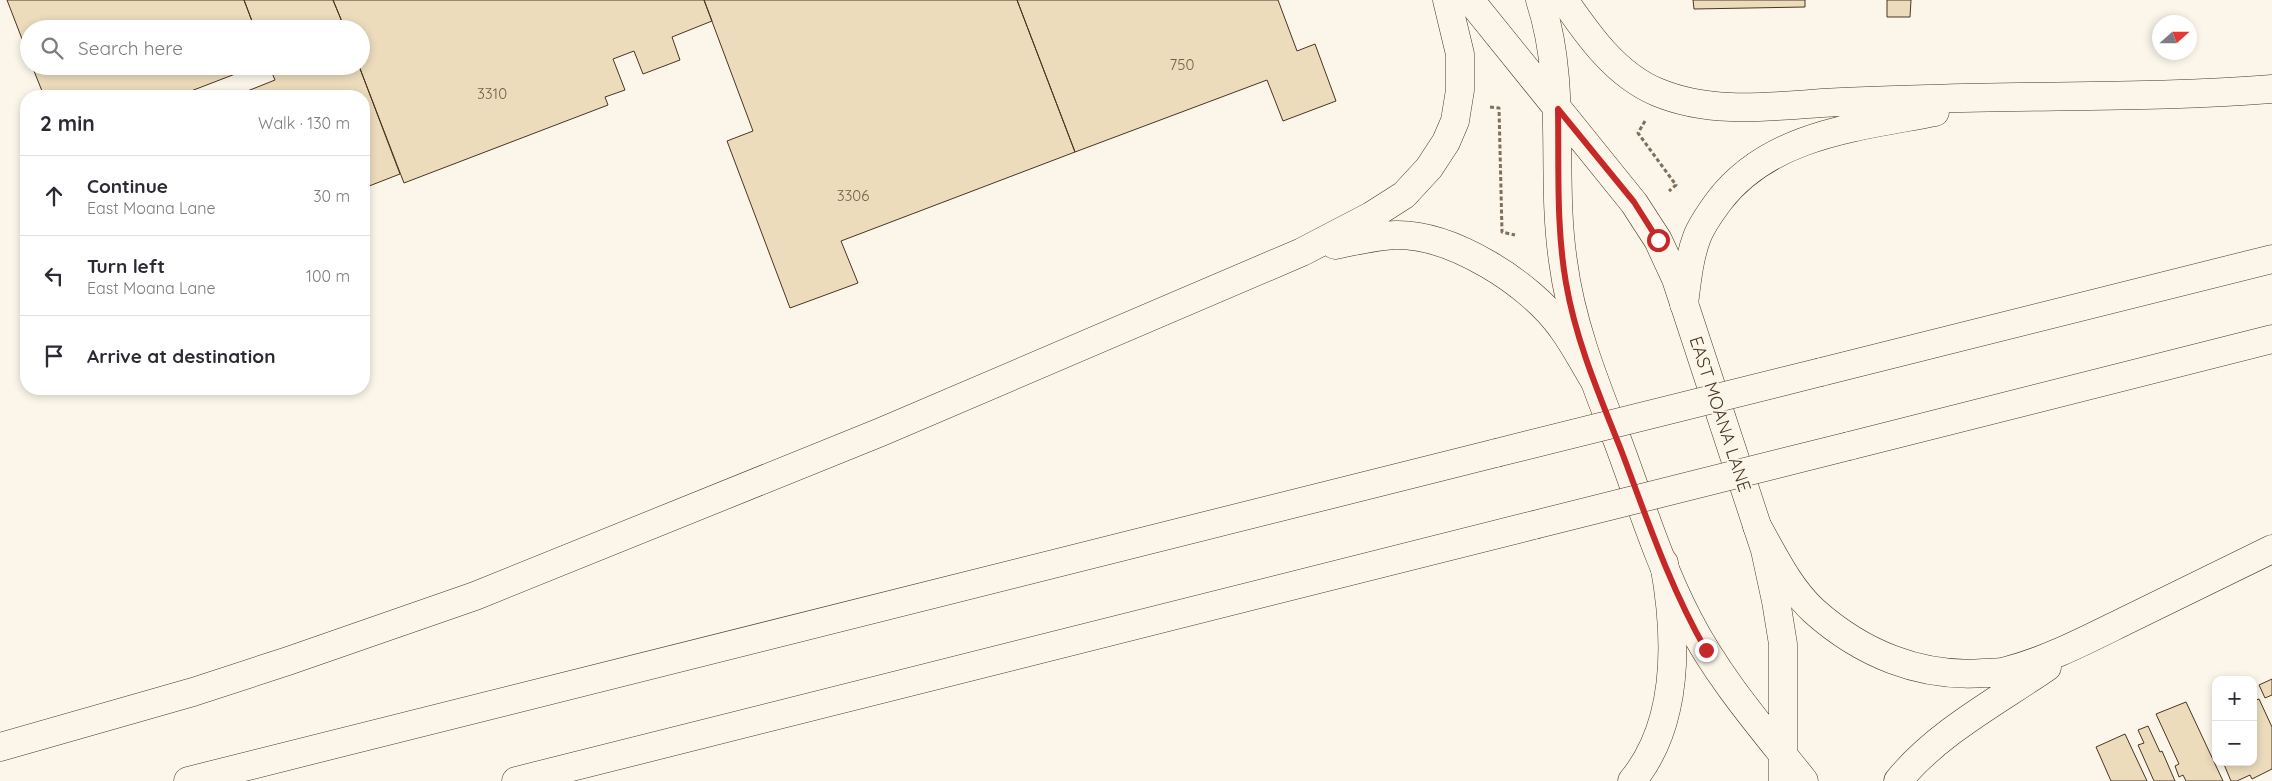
<!DOCTYPE html>
<meta charset="utf-8">
<style>
:root{--surface:#fff;--page:#f2f2f3;--text:#2b2b33;--muted:#7c7c81;--line:#e1e1e2}
body{margin:0;font-family:Quicksand,sans-serif;background:var(--page);color:var(--text)}
.controls{position:absolute;right:15px;bottom:15px;display:grid;overflow:hidden;border-radius:10px;box-shadow:0 2px 8px #0003}
.controls button{width:45px;height:45px;display:grid;place-items:center;padding:0;border:0;border-bottom:1px solid var(--line);background:var(--surface);color:var(--text);font:25px sans-serif}
.compass{position:absolute;left:2152px;top:15px;width:45px;height:45px;border-radius:50%;background:var(--surface);box-shadow:0 2px 8px #0003;rotate:69deg}
.stop{position:absolute;width:15px;height:15px;margin:-11px;border:4px solid #c62828;border-radius:50%;background:#fff}
.stop.end{background:#c62828;border-color:#fff;box-shadow:0 1px 5px #0008}
.list{margin:0;padding:0;list-style:none}
h2{display:flex;justify-content:space-between;align-items:center;height:65px;margin:0;padding:0 20px;font-size:21px}
h2 small{font-size:16px;font-weight:400;color:var(--muted)}
.list li{display:grid;grid-template-columns:32px 1fr auto;gap:15px;align-items:center;box-sizing:border-box;height:80px;padding:0 20px;border-top:1px solid var(--line)}
.list b{display:block;font-size:19px;white-space:nowrap}
.list p{margin:0;font-size:16px;white-space:nowrap;color:var(--muted)}
.list em{font-size:16px;font-style:normal;color:var(--muted)}
.icon{flex:none;width:28px;height:28px;fill:none;stroke:currentColor;stroke-width:2;stroke-linecap:round;stroke-linejoin:round}
.map{position:relative;flex:none;width:2272px;height:781px;overflow:hidden}
.search{position:absolute;background:var(--surface);box-shadow:0 2px 8px #0003;left:20px;top:20px;width:350px;height:55px;display:flex;align-items:center;gap:12px;box-sizing:border-box;padding:0 18px;border-radius:28px;color:var(--muted);font-size:19px}
.panel{position:absolute;background:var(--surface);box-shadow:0 2px 8px #0003;left:20px;top:90px;width:350px;height:305px;border-radius:20px}
.map>svg:first-child{display:block}
.building{fill:#ecdcbc;stroke:#4a3520}
.lines{fill:none;stroke-linecap:round;stroke-linejoin:round}
.secondary-casing{stroke:#4a3520;stroke-width:29}
.motorway-casing{stroke:#4a3520;stroke-width:29}
.path{stroke:#7f6f5c;stroke-width:3;stroke-dasharray:4 2.5;stroke-linecap:butt}
.secondary{stroke:#fbf6e9;stroke-width:28}
.motorway{stroke:#fbf6e9;stroke-width:28}
.motorway-bridge-casing{stroke:#4a3520;stroke-width:29;stroke-linecap:butt}
.motorway-bridge{stroke:#fbf6e9;stroke-width:28}
.route{stroke:#c62828;stroke-width:6}
.labels{text-anchor:middle;stroke-width:4;stroke-linejoin:round;paint-order:stroke}
.number-label{font-size:15px;fill:#725f47}
.street-label{font-size:18px;fill:#4a3520;stroke:#fbf6e9}
</style>
<div class="map">
<svg width="2272" height="781" viewBox="0 0 2272 781">
<rect width="100%" height="100%" fill="#fbf6e9"/>
<!-- building -->
<path class="building" d="M7 0H244L255 29H29V57Z
M244 0H333L345 29H255Z
M333 0H704L712 21 672 37 680 60 643 74 634 51 613 59 625 90 605 97 608 105 404 183 359 66H361V29H345Z
M704 0H1017L1075 152 841 241 858 283 790 308 727 141 753 131Z
M1017 0H1278L1297 51 1315 44 1336 101 1283 121 1267 80 1075 152Z
M1693 0H1805V7L1694 9Z
M1887 0H1911L1910 17H1887Z
M32 66H256L178 96H44Z
M269 66H359L400 174 364 188V96H235L275 80Z
M2272 679V695L2265 698 2259 685Z
M2253 694 2256 700 2259 699 2272 727V769L2252 779 2250 775 2237 781H2231L2223 762H2253Z
M2186 702 2223 781H2186L2183 775 2179 777 2175 766 2179 764 2156 714Z
M2148 726 2160 752 2162 751 2175 781H2154L2138 745 2144 743 2138 730Z
M2125 734 2147 781H2111L2096 747Z"/>
<g class="lines">
<defs>
<path id="secondary" d="M1470 0 1634 203 1658 240 1676 279 1765 550 1776 601 1783 644V781
M1540 0C1568 85 1550 174 1563 261 1571 324 1595 383 1618 442 1640 501 1659 563 1688 619 1718 678 1763 729 1804 781"/>
<path id="motorway" d="M1564 0C1588 35 1616 75 1657 92 1709 114 1767 107 1822 103 1858 101 1895 100 1931 99 2045 95 2159 98 2272 89
M1335 245C1355 241 1375 236 1396 235 1452 234 1530 283 1562 328 1574 344 1583 362 1594 380
M1684 304C1687 281 1689 258 1697 237 1702 224 1711 212 1719 201 1770 134 1858 127 1935 112
M1821 372 2272 259
M1849 446 2272 339
M1757 526C1774 556 1789 588 1814 611 1861 653 1920 678 1984 673 1991 673 1999 673 2006 671 2049 660 2090 638 2129 619 2176 596 2224 573 2272 549
M0 747 193 692 288 661 475 596 881 432 1302 252 1371 216 1404 195 1429 168 1446 142 1455 121 1460 90V54L1447 0
M188 781 1496 453
M516 781 1534 525
M1632 781C1681 722 1677 634 1664 563
M1898 781C1937 733 1996 702 2047 667"/>
</defs>
<!-- secondary casing -->
<use href="#secondary" class="secondary-casing"/>
<!-- motorway casing -->
<use href="#motorway" class="motorway-casing"/>
<!-- path -->
<path class="path" d="M1490 107 1499 108 1502 232 1515 235
M1645 121 1638 133 1676 185 1669 191"/>
<!-- secondary -->
<use href="#secondary" class="secondary"/>
<!-- motorway -->
<use href="#motorway" class="motorway"/>
<defs>
<path id="motorway-bridge" d="M1496 453 1821 372
M1534 525 1849 446"/>
</defs>
<!-- motorway-bridge casing -->
<use href="#motorway-bridge" class="motorway-bridge-casing"/>
<!-- motorway-bridge -->
<use href="#motorway-bridge" class="motorway-bridge"/>
</g>
<g class="lines">
<!-- route -->
<path class="route" d="M1658 240 1634 202 1558 109C1559 167 1556 226 1566 283 1576 342 1601 399 1623 455 1648 522 1671 589 1706 650"/>
</g>
<g class="labels">
<!-- number labels -->
<g class="number-label">
<text x="1182" y="70">750</text>
<text x="492" y="99">3310</text>
<text x="853" y="201">3306</text>
</g>
<!-- street labels -->
<g class="street-label">
<text transform="translate(1720 414) rotate(72)" y="6">EAST MOANA LANE</text>
</g>
</g>
</svg>
<div class="controls">
<button>+</button>
<button>−</button>
</div>
<svg class="compass" viewBox="-18 -18 36 36"><path d="M0-13l5 13h-10z" fill="#e53935"/><path d="M0 13l5-13h-10z" fill="#7c7c81"/></svg>
<div class="stop" style="left:1658px;top:240px"></div>
<div class="stop end" style="left:1706px;top:650px"></div>
<div class="search"><svg class="icon" aria-label="search" viewBox="0 0 24 24"><circle cx="10" cy="10" r="6"/><path d="M15 15l6 6"/></svg>Search here</div>
<section class="panel">
<h2>2 min<small>Walk · 130 m</small></h2>
<ul class="list">
<li><svg class="icon" aria-label="ahead" viewBox="0 0 24 24"><path d="M12 20V5M6 11l6-6 6 6"/></svg><div><b>Continue</b><p>East Moana Lane</p></div><em>30 m</em></li>
<li><svg class="icon" aria-label="left" viewBox="0 0 24 24"><path d="M17 20v-9H6M10 6l-5 5 5 5"/></svg><div><b>Turn left</b><p>East Moana Lane</p></div><em>100 m</em></li>
<li><svg class="icon" aria-label="arrive" viewBox="0 0 24 24"><path d="M6 21V4h12l-3 4 3 4H6"/></svg><div><b>Arrive at destination</b></div></li>
</ul>
</section>
</div>
